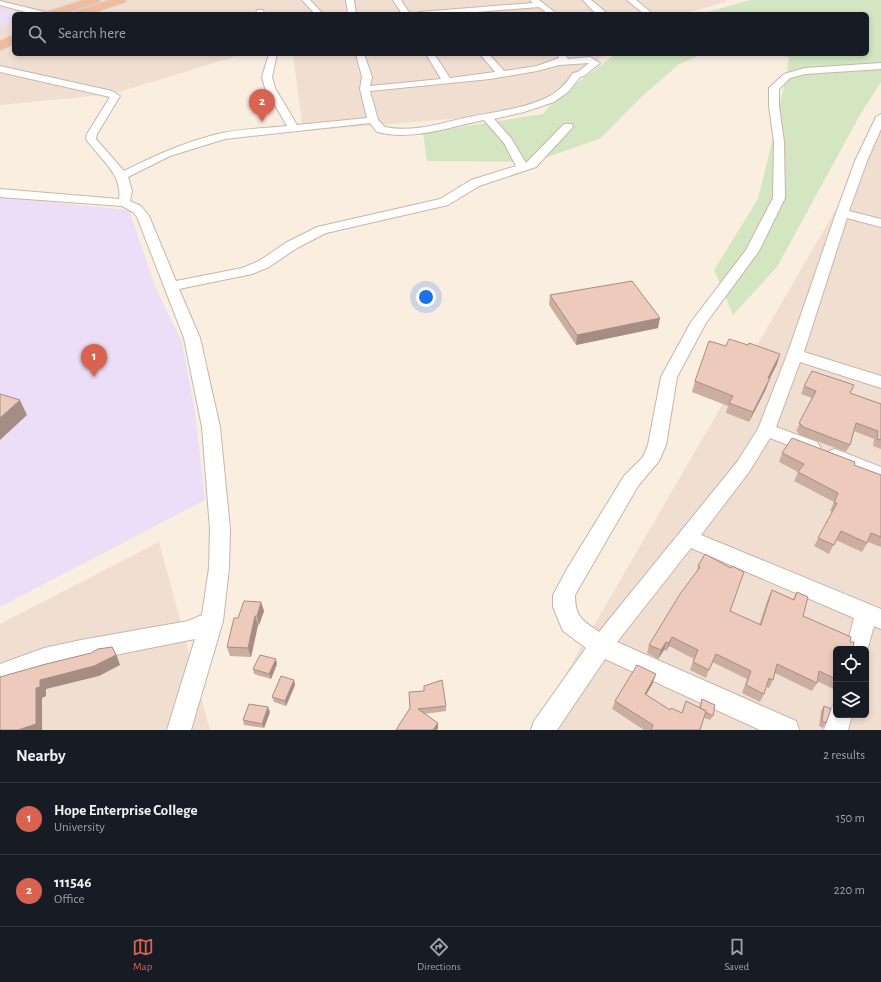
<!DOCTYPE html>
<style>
:root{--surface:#171b24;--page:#242831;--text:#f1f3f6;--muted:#9ea1a6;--line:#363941;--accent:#da6250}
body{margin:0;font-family:"Alegreya Sans",sans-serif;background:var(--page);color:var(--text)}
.controls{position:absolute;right:12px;bottom:12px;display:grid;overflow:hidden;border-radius:6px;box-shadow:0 2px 6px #0003}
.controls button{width:36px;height:36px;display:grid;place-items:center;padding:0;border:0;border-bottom:1px solid var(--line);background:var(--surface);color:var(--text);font:20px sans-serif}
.you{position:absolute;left:426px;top:297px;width:14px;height:14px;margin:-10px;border:3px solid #fff;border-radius:50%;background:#1a73e8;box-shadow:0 0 0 6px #1a73e833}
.badge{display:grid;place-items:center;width:26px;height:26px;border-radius:50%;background:var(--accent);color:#fff;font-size:13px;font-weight:700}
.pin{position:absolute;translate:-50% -33px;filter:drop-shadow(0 1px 2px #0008)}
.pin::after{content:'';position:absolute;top:21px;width:14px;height:12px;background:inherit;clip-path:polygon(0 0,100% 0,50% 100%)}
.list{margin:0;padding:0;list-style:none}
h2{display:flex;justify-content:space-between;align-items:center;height:52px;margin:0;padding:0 16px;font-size:17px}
h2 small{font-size:13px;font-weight:400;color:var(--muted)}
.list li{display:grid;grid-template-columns:26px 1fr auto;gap:12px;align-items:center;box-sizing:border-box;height:72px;padding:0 16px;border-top:1px solid var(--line)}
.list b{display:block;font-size:15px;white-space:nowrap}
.list p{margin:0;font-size:13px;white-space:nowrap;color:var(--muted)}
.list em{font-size:13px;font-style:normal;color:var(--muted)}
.icon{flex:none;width:22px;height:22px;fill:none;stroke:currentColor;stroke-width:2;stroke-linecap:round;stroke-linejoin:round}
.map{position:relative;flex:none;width:881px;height:730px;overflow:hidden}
.search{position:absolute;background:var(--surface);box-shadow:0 2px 6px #0003;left:12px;right:12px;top:12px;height:44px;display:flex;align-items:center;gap:10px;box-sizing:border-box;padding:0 14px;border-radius:6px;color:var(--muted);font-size:15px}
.sheet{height:196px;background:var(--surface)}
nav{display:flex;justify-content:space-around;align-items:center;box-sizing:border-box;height:56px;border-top:1px solid var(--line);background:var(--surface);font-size:11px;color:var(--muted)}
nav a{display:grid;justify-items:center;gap:2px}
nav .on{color:var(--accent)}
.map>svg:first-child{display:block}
.residential{fill:#f0dfd0;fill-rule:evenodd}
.education{fill:#ebdef6}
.green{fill:#d3e5c1}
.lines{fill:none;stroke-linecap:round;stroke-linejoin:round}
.minor-casing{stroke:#c9b5a9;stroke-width:2}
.trunk-casing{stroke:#d6cfcc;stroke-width:2}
.minor{fill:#fff;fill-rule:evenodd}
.trunk{fill:#f1bc9e;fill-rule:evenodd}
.wall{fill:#ccaea1}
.shaded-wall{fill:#a68d83}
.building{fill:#edcabb;stroke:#a68d83}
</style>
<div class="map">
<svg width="881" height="730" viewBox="0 0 881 730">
<rect width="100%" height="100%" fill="#faeee1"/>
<!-- residential -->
<path class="residential" d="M0 0H726V2L682 14H14V54H243L113 94 0 105Z
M293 54H605L524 113 303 131Z
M881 132V730H533ZM836 649H866V715H836Z
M159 542 210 730H0V624Z"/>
<!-- education -->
<path class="education" d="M0 8 25 14H14V22L0 27Z
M0 197 129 210 156 289 182 342 195 412 205 500 0 607Z"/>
<!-- green -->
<path class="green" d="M750 0H881V82L861 113 777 267 733 315 714 270 758 199 773 138 788 66 789 57 772 54H867V14H700Z
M616 54H701L678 65 639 99 601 138 534 162 427 161 423 133 543 114 559 96Z"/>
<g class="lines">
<defs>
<path id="minor" d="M302 0H310L323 14H315Z
M346 0H354L356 14H348Z
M393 0H401L410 14H402Z
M530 0H539L557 14H548L539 7 452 14H416L420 12 533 3Z
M583 0H591L608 14H596Z
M627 0H636L653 14H644Z
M0 1 45 12 46 14H33L0 5Z
M257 10H263L264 14H256Z
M269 54H277L272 77 275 88 297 125 367 118 360 89 362 77 356 54H364L372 77 370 86 441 79 426 54H434L450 78 495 72 480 54H489L504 71 537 66 559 58 557 54H565L568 59 590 57 600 63 584 76 580 77 568 92 554 102 524 112 494 119 511 138 526 163 564 124H572L573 126 572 128 536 167 479 186 448 205 326 233 297 248 269 267 252 274 179 289 200 338 220 427 230 529 229 568 223 621 191 730H167L195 639 110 656 81 660 44 670 0 686V664L44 648 81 640 188 621 202 615 209 568 210 529 202 427 184 338 137 217 133 212 122 206 0 197V189L119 199C123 174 99 158 86 139L87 134 110 97 0 72V66L112 91 120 96 97 134 96 139 124 171C156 155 187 141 222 133 243 129 266 128 287 126L265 88 262 77ZM589 63 578 72 573 73C566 84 558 92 546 98 522 109 495 112 469 117 441 123 413 133 385 127L378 120 370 91 490 79 537 71 559 65ZM484 120 504 143 516 166 471 180 440 199 317 227 287 242 259 261 242 268 176 281 149 216 141 206 130 201 132 191 128 177 170 156 225 139 370 123 377 132C413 141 449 127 484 120Z
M881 63V69L805 74 790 78 779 89V106L784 142 785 198 759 251 706 323 677 377 666 445 659 461 638 486 575 595C575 617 582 620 599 632L737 462 758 429 787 355 836 213 855 161 876 117 881 114V129L867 161 849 211 881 219V227L847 218 804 352 881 376V388L800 362 776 427 817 442 820 447 817 452 811 454 770 438 749 472 701 535 881 609V629L874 626 866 654V649H846L854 618 691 548 617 642 796 721 799 730H760L605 659 557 730H531L534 721 586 648 563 631 553 607V595L567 569 624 476 643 457 648 445 661 377 691 322 746 250 773 198 774 142 769 106V88L784 74 805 68Z
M835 449 881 467V481L829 461 826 456 829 451Z
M836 705V715H852L848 730H824L832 707Z"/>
<path id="trunk" d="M84 0H100L99 2 62 14H46L47 12Z
M110 0H126L125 2 89 14 76 13 77 11Z
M14 35V44L0 50V41Z"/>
</defs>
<!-- minor casing -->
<use href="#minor" class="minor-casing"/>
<!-- trunk casing -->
<use href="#trunk" class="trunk-casing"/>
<!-- minor -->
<use href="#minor" class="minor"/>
<!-- trunk -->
<use href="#trunk" class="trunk"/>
</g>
<!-- wall -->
<path class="wall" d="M550 295 658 328 576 345 549 305Z
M777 364 770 378 766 389 749 422 726 413 728 406 692 392 695 381Z
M804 386 850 393 881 404V449L873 446 874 439 854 431 850 445 846 452 798 434V432L796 431 812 398 801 394Z
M782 453 854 465 881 475V547L868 542 862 552 836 540 829 554 814 546 832 512 830 511 834 502 794 481 798 472 779 462Z
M705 554 730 611 759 625 768 598 772 590 793 599 797 592 803 616 836 649V690L817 681V683L812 691 775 673 773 680 769 688 766 687 764 694 760 702 742 693 747 679 712 662 706 678 690 670 694 659 669 646 666 651 664 650 658 659 647 653 649 645 697 571 698 566Z
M261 602 264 611 259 625H258L251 657 230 656 227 647Z
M277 664 271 679 254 674 253 669Z
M294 680 295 685 286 706 274 702 272 697Z
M653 683 646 695 670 710 682 713 686 701 699 708 702 699 713 716 710 720 704 718 700 730H644L612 709 615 701Z
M424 686 446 706V711L424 714 438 728 437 730H396L424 691Z
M824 706 826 723 823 728 819 726 821 711Z
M270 712 264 728 244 725 243 720Z"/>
<!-- shaded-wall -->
<path class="shaded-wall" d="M660 318 658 328 576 345 577 335Z
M780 354 777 364 765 388 768 378Z
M770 378 766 389 749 422 753 412Z
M20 400 27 415 0 440V418Z
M261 602 264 611 259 625 257 616Z
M255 616 258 625 251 657 248 648Z
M672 637 669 646 666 651 669 643Z
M666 642 664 650 658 659 661 650Z
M112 647 117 656 120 665 99 676 46 689V696L42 698V730H18L36 688 40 680Z
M276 659 277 664 271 679 269 674Z
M656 674 653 683 642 702 645 694Z
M294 680 295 685 286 706 285 701Z
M268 707 270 712 264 728 262 724Z
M438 723V728L437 730H433Z"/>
<!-- building -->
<path class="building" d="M632 281 660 318 577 335 550 295Z
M729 339 748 345 749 343 780 354 768 378H770L753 412 729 403 733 396 695 381 709 341 726 346Z
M812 371 854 385 850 393 881 404V440L877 439 878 431 856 423 850 445 801 426 802 425 799 423 816 391 804 386Z
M0 394 20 400 0 418Z
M792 438 855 462 854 465 881 475V537L871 533 867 543 841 531 834 545 818 538 837 503H834L838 493 798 472 804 464 782 453Z
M705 554 731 568 732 566 744 572 730 611 761 625 772 590 794 600 797 592 808 597 803 616 851 637 850 642H854L853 649H836V679L819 671 817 683 777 664 773 680 769 678 764 694 746 685 751 671 716 654 709 670 693 662 698 650 672 637 669 643 666 642 661 650 649 645 680 594 700 567 698 566Z
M244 601 261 602 257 616H255L248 648 227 647 234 618H238Z
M112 647 116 655 94 666 40 680V687L36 688V724L18 730H0V677L46 664 91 653 98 649Z
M260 655 276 659 269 674 253 669Z
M637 665 656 674 645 694 670 710 671 708 682 713 686 701 706 711 700 730H651L653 725 615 701Z
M281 676 294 680 285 701 272 697Z
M442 680 446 706 418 709 438 723 433 730H396L410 708 409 692 424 691V686Z
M702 699 715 705 713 716 705 712 706 711 700 708Z
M249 704 268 707 262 724 243 720Z
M824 706 831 709 826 723 822 721Z"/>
</svg>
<div class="controls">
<button><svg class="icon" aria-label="locate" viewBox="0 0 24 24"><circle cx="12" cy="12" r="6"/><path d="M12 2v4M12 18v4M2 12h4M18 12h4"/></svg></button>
<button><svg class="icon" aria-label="layers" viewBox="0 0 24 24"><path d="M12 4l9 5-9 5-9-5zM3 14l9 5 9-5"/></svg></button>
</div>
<div class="you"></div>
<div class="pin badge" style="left:94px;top:377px">1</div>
<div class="pin badge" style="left:262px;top:122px">2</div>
<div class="search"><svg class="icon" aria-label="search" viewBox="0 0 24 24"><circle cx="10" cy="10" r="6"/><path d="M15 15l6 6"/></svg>Search here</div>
</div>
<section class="sheet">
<h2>Nearby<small>2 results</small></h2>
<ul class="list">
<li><span class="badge">1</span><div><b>Hope Enterprise College</b><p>University</p></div><em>150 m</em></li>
<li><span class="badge">2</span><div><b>111546</b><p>Office</p></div><em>220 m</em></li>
</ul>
</section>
<nav>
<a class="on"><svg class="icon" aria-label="map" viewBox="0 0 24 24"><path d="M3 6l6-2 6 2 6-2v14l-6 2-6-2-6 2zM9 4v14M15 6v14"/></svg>Map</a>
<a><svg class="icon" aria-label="directions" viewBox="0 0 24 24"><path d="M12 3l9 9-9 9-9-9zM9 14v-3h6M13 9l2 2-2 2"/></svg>Directions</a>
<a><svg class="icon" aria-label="saved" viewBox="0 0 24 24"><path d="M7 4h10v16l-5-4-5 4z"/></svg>Saved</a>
</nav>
